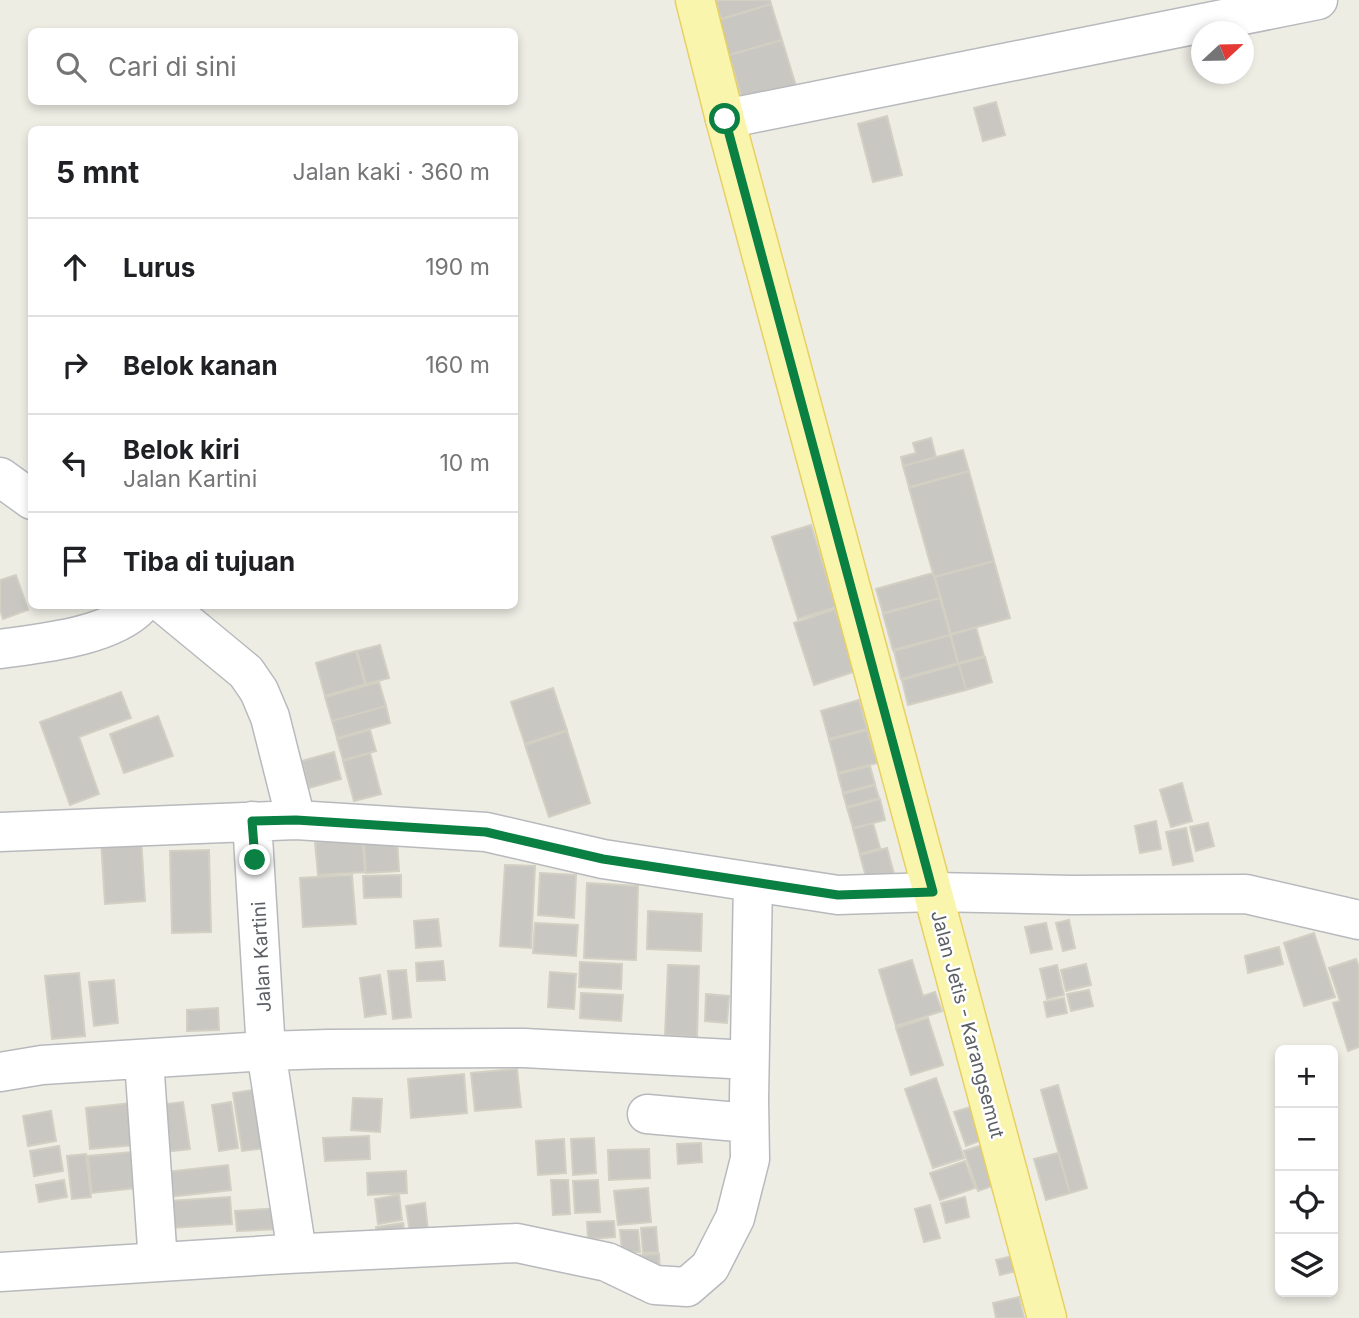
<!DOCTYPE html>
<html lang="id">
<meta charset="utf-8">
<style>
:root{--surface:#fff;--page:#f2f2f2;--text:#202124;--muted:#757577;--line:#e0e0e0}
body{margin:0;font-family:Inter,sans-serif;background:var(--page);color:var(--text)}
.controls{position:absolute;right:21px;bottom:21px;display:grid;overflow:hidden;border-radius:10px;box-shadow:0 4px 10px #0003}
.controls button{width:63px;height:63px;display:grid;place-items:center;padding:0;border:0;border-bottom:2px solid var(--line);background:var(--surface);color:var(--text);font:35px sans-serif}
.compass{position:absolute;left:1191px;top:21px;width:63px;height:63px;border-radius:50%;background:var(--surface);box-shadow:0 4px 10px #0003;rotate:68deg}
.stop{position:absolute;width:21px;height:21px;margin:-16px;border:5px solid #0b8043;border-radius:50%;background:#fff}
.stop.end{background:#0b8043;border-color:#fff;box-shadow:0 2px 7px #0008}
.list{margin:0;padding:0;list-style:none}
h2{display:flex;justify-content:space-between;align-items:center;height:91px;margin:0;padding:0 28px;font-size:30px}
h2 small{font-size:23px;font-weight:400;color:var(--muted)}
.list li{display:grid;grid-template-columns:46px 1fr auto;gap:21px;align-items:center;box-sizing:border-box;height:98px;padding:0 28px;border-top:2px solid var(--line)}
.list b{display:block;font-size:26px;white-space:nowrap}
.list p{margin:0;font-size:23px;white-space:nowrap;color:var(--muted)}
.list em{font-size:23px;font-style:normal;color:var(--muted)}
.icon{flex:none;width:38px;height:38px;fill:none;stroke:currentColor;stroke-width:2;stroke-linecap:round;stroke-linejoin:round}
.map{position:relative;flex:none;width:1359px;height:1318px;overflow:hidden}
.search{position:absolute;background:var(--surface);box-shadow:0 4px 10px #0003;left:28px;top:28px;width:490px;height:77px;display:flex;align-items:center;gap:18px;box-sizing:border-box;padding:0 24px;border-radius:10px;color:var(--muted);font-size:26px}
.panel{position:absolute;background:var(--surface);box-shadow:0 4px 10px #0003;left:28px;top:126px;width:490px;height:483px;border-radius:10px}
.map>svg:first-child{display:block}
.building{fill:#c9c7c2;stroke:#d2cfc3;stroke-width:2}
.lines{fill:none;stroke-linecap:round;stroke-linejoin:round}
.minor-casing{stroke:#b7b9bd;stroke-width:41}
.major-casing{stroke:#e9cf62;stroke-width:41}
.minor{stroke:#fff;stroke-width:38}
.major{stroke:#faf5ad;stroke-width:38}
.route{stroke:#0b8043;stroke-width:9}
.labels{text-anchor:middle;stroke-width:5;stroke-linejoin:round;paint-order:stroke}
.street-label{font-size:19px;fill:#5c5f64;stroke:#fff}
</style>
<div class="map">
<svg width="1359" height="1318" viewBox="0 0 1359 1318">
<rect width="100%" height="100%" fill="#eeede4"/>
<!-- building -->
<path class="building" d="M721 0H770L771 4 721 19 716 1Z
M771 4 782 40 729 55 719 20Z
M782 40 796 86 743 102 729 55Z
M996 102 1005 135 983 141 974 108Z
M887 116 902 175 873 182 858 124Z
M931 438 936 457 903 466 901 457 916 453 913 443Z
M963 450 969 471 909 487 903 466Z
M969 471 994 561 934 577 909 488Z
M811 525 836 607 798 619 772 537Z
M994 561 1010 618 951 634 935 577Z
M933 573 940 598 883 613 876 589Z
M16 575 28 610 3 619 0 609V580Z
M940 598 950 635 893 650 883 614Z
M835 609 856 671 814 685 794 623Z
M976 627 984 656 958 663 951 635Z
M950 635 958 663 901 679 894 651Z
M380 645 389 678 366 684 357 651Z
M356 651 365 684 325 696 316 663Z
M985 657 992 682 966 690 959 664Z
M959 664 966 690 908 705 902 680Z
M379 682 386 706 332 721 325 697Z
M553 688 567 730 525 744 511 702Z
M121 692 131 718 79 737 99 794 70 805 40 722Z
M859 700 867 729 829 739 821 711Z
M386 706 390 723 337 738 332 721Z
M158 716 173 756 124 773 110 734Z
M370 730 376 751 343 760 337 739Z
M867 730 877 763 838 773 829 740Z
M567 731 590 803 549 817 525 745Z
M334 752 341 779 309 788 302 761Z
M370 753 381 794 354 801 343 761Z
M870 766 875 784 843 793 838 774Z
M1182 783 1192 821 1171 827 1160 790Z
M875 785 879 798 847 807 843 794Z
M880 799 885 820 853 828 847 808Z
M1156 821 1161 849 1140 853 1135 826Z
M873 823 880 848 860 854 853 829Z
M1208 823 1214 846 1196 851 1190 827Z
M1186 828 1193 861 1173 865 1166 832Z
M141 837 145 901 105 904 101 840Z
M397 838 399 871 366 873 364 840Z
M362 839 365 872 318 875 315 842Z
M887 848 897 885 870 892 860 855Z
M209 850 211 932 172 933 170 851Z
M505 865 535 866 531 948 500 946Z
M540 873 576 875 574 918 538 915Z
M352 875 356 924 303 927 300 878Z
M401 875V897L364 898 363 876Z
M587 883 638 886 636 960 584 958Z
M648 911 702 914 701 951 647 949Z
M438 919 441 946 416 948 414 921Z
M1069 920 1075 948 1063 951 1056 923Z
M535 923 578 925 576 956 533 953Z
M1046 923 1052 949 1031 953 1025 927Z
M1314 933 1335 997 1304 1006 1284 943Z
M1279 947 1283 964 1248 973 1245 956Z
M1356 959 1359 967V1047L1348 1051 1333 1003 1340 1001 1329 968Z
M912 960 923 996 935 992 942 1011 896 1026 879 970Z
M443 961 445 980 417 981 416 963Z
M580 962 622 964 621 989 579 987Z
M1086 964 1091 985 1066 991 1061 970Z
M668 965 699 966 697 1037 665 1035Z
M1057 965 1064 995 1047 999 1040 969Z
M406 970 411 1017 393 1019 388 971Z
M550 972 576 974 574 1009 548 1007Z
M79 973 85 1036 52 1039 45 976Z
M380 975 386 1014 365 1017 360 978Z
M114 980 118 1023 94 1026 89 982Z
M1089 990 1093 1006 1071 1011 1067 994Z
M581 993 623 995 621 1021 580 1018Z
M706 994 729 996 727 1023 705 1021Z
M1064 998 1067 1013 1047 1017 1044 1002Z
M218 1008 219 1030 187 1031V1010Z
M928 1018 943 1065 911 1075 896 1028Z
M517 1069 521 1107 475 1111 471 1073Z
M464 1074 467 1113 411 1118 408 1079Z
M936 1078 964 1158 933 1168 905 1089Z
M1058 1085 1087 1188 1070 1193 1041 1090Z
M267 1088 275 1147 242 1151 233 1093Z
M353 1098 382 1099 380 1132 351 1130Z
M183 1102 190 1149 164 1152 157 1105Z
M231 1102 238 1148 219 1151 212 1105Z
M131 1103 135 1145 90 1149 86 1108Z
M974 1106 985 1139 966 1146 954 1112Z
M51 1111 56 1141 28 1146 23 1116Z
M369 1136 370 1159 325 1161 323 1138Z
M594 1138 596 1173 573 1175 571 1139Z
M564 1139 566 1173 538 1175 536 1141Z
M992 1142 1006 1181 978 1191 964 1151Z
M701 1143 702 1162 678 1164 677 1144Z
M59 1146 63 1171 34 1176 30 1151Z
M649 1149 650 1178 609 1180 608 1150Z
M132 1152 136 1188 92 1193 88 1156Z
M1058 1153 1070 1193 1046 1200 1034 1159Z
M86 1154 91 1197 72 1199 67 1156Z
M965 1161 975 1188 940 1200 930 1173Z
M228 1165 231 1190 169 1197 166 1172Z
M406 1171 407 1193 368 1195 367 1173Z
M64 1180 67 1197 39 1202 36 1185Z
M551 1180H568L570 1214 553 1215Z
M598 1180 600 1212 575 1213 573 1181Z
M648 1188 651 1222 618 1225 614 1191Z
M399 1195 402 1220 378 1224 375 1199Z
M230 1197 232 1224 171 1228 169 1201Z
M965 1197 969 1217 946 1223 941 1203Z
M425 1203 428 1231 410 1233 406 1206Z
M930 1205 940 1238 924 1242 915 1209Z
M281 1208 282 1229 237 1231 235 1211Z
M614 1221 615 1237 588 1239 587 1222Z
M403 1223 405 1238 377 1241 376 1227Z
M656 1227 658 1252 643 1253 641 1228Z
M620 1230H638L640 1252H622Z
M659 1254 660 1272 641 1273 640 1255Z
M1013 1256 1016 1271 1000 1275 996 1260Z
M1019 1297 1024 1318H996L993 1303Z"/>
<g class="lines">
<defs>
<path id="minor" d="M725 119 1318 0
M0 477 32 500
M166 606 246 672 259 691 270 717 296 820
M0 649C42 643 110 637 140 606
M252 821 266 1051 297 1253
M0 832 296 820 486 832 603 859 838 895 933 892 1072 895 1246 894 1359 920
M144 1060 158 1262
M0 1072 42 1065 266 1051 328 1049 524 1048 749 1060
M647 1114 749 1123
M0 1272 287 1254 517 1243 607 1262 655 1285 687 1287 710 1267 735 1218 750 1159 749 1099 753 882"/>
<path id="major" d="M695 0 725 119 1047 1318"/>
</defs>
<!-- minor casing -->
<use href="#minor" class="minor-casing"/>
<!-- major casing -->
<use href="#major" class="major-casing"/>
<!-- minor -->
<use href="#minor" class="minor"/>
<!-- major -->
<use href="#major" class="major"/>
</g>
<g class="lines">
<!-- route -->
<path class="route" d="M255 860 252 821 296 820 486 832 603 859 838 895 933 892 725 119"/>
</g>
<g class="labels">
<!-- street labels -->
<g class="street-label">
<text transform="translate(261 957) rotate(-93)" y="7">Jalan Kartini</text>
<text transform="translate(968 1024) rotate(75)" y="7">Jalan Jetis - Karangsemut</text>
</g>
</g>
</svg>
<div class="controls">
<button>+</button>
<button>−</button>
<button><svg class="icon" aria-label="locate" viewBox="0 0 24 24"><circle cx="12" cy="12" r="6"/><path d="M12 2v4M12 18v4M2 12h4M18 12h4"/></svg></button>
<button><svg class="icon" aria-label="layers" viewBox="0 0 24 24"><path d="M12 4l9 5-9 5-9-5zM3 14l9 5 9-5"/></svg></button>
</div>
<svg class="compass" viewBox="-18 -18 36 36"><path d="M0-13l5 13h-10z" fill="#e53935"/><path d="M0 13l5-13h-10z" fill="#757577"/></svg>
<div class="stop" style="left:725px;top:119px"></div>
<div class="stop end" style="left:255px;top:860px"></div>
<div class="search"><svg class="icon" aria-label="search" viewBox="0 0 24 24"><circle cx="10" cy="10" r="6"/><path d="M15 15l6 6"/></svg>Cari di sini</div>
<section class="panel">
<h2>5 mnt<small>Jalan kaki · 360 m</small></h2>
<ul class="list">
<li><svg class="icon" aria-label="ahead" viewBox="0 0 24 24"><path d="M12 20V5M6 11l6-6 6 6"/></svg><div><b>Lurus</b></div><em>190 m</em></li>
<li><svg class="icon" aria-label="right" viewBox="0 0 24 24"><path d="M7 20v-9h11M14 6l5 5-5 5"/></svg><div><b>Belok kanan</b></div><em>160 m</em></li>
<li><svg class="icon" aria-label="left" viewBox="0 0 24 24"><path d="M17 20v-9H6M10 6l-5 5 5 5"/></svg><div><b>Belok kiri</b><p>Jalan Kartini</p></div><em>10 m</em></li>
<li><svg class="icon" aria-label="arrive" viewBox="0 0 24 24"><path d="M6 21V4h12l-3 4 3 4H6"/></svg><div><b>Tiba di tujuan</b></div></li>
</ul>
</section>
</div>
